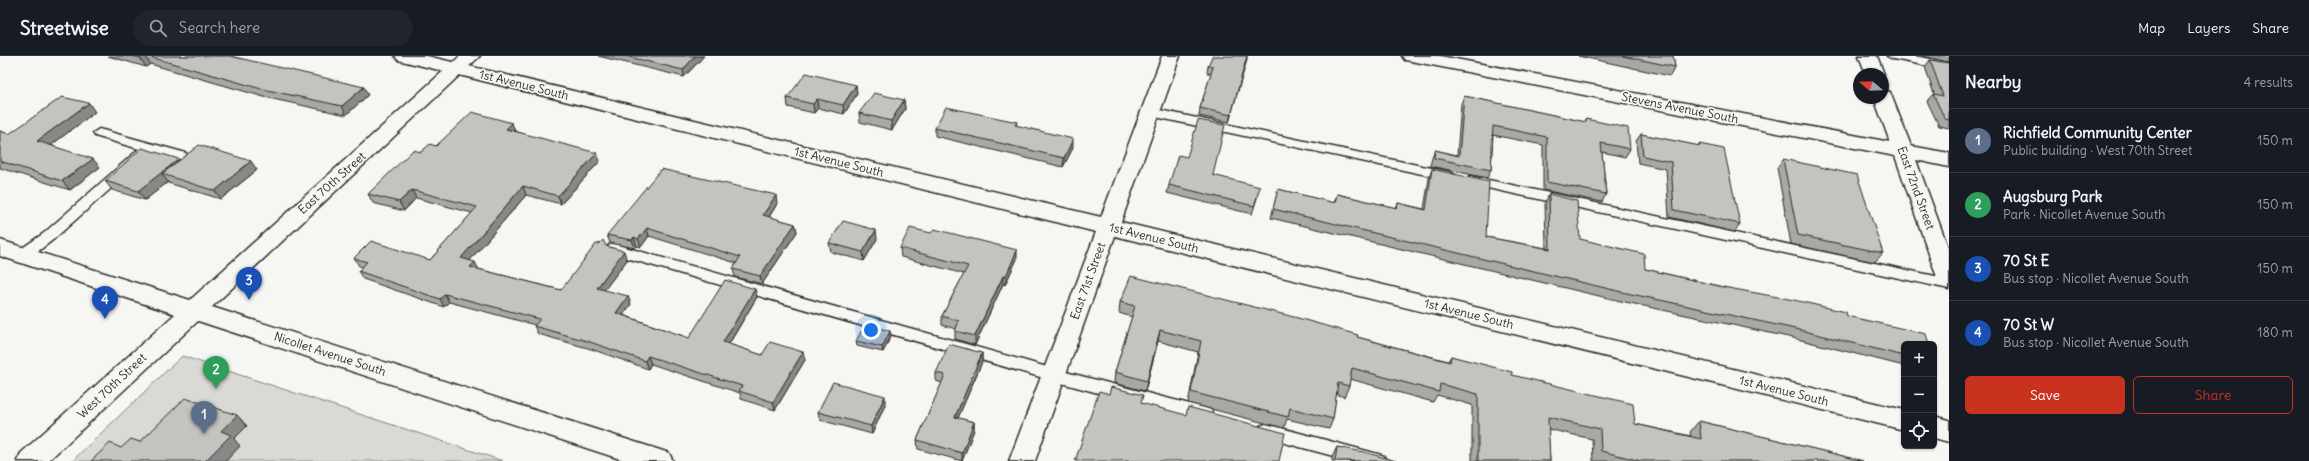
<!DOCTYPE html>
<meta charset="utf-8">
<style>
:root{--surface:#171b24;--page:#20242c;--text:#f1f3f6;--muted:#9ea1a6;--line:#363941;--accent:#c8321e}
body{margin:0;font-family:Delius,sans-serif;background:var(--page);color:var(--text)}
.controls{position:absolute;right:12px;bottom:12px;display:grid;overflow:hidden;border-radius:6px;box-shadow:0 1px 3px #0004}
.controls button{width:36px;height:36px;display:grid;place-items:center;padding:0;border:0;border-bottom:1px solid var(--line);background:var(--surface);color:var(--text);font:20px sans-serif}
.compass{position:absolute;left:1853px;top:12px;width:36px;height:36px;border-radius:50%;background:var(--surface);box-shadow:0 1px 3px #0004;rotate:289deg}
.you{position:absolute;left:871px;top:274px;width:14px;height:14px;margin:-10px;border:3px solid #fff;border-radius:50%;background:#1a73e8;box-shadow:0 0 0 6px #1a73e833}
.badge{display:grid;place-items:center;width:26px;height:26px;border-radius:50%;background:var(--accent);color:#fff;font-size:13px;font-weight:700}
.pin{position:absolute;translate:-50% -33px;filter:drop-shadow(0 1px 2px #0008)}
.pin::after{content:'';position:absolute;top:21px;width:14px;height:12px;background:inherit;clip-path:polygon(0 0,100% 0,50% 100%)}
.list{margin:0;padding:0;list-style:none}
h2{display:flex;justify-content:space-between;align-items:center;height:52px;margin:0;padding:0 16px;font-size:17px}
h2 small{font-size:13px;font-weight:400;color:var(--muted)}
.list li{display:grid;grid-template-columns:26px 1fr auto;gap:12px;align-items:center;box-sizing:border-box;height:64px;padding:0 16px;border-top:1px solid var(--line)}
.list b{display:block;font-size:15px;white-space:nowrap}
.list p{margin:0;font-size:13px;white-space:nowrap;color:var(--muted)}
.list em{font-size:13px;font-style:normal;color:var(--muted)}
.actions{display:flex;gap:8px;padding:12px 16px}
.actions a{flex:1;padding:9px 0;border:1px solid var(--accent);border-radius:6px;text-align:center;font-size:14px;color:var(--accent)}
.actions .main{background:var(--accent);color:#fff}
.icon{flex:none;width:22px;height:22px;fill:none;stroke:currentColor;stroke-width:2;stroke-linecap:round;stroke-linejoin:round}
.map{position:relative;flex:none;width:1949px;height:405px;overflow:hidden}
header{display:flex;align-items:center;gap:24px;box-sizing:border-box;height:56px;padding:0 20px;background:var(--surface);border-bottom:1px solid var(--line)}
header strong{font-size:19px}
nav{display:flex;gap:22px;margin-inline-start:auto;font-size:14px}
.search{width:280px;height:36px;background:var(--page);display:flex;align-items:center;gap:10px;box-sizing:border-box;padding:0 14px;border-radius:22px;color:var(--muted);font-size:15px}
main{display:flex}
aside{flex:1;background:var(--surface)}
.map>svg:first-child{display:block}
.green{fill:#d9d9d5;stroke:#828280}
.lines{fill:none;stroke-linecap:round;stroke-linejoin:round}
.lane-casing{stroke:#2b2b2b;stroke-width:3}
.street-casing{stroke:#2b2b2b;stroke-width:3}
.secondary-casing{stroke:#2b2b2b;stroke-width:3}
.lane{fill:#f6f6f2;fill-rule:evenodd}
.street{fill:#f6f6f2;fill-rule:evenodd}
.secondary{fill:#f6f6f2;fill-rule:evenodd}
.wall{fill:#a8a8a5;stroke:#2b2b2b}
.shaded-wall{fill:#888886;stroke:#2b2b2b}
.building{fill:#c3c3c0;stroke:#2b2b2b}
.labels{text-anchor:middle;stroke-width:3.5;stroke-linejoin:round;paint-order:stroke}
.street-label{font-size:12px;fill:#2b2b2b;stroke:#f6f6f2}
</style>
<header>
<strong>Streetwise</strong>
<div class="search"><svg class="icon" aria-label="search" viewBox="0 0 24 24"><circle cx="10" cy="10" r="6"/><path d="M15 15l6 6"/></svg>Search here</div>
<nav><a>Map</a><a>Layers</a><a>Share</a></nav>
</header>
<main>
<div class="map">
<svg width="1949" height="405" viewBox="0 0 1949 405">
<rect width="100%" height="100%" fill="#f6f6f2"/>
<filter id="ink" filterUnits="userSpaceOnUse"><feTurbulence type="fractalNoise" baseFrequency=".025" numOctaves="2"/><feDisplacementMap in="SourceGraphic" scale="8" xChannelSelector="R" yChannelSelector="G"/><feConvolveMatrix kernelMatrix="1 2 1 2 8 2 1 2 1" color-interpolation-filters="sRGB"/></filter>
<g filter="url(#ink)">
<!-- green -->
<path class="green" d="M182 300 503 405H72Z"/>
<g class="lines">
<defs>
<path id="lane" d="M1887 0H1913L1949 6V14L1893 3Z
M1150 52 1450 116 1457 120 1450 124 1146 59 1144 56 1146 53Z
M99 73 186 97 187 100 181 104 151 97 54 183 28 203H18L16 199 18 195 44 177 139 93 95 80 93 77Z
M1470 120 1949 223V233L1465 127 1463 124Z
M614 188 1054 313 1205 352 1211 354 1213 359 1211 364 1205 366 1054 325 609 197 607 193 609 189Z
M1266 368 1378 398 1384 400 1386 405H1352L1266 382 1260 380 1258 375 1260 370Z"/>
<path id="street" d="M395 0H427L1101 161 1162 0H1180L1121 166 1904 354V374L1115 180 1035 405H1009L1096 176 398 4Z
M1402 0H1440L1890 86 1874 42H1883V34L1890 36 1911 90 1949 97V111L1916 104 1949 194V232L1941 230 1938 224 1895 100 1411 5 1405 4Z
M1859 0H1877L1884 18 1883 20V18H1866Z
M1934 360 1949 364V386L1934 382Z"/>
<path id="secondary" d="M460 0H480L212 251 660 394 669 397 673 405H626L198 265 48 405H17L21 397 175 258 0 200V184L190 244Z"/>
</defs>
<!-- lane casing -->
<use href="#lane" class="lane-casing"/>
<!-- street casing -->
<use href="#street" class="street-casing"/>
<!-- secondary casing -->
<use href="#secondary" class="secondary-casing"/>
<!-- lane -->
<use href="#lane" class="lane"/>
<!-- street -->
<use href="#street" class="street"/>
<!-- secondary -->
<use href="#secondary" class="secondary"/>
</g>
<!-- wall -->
<path class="wall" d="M108 0H230L368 39 346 59 264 41 150 8 146 11Z
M598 0H704L684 21Z
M1247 0 1229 66 1199 60 1200 52 1211 18 1207 17 1208 10Z
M1578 0H1673L1675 11 1670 20Z
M1922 0H1949V6Z
M1930 4 1949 7V72L1939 70 1927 45 1933 38H1934L1925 11Z
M856 29 857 38 844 58 818 52 814 57 788 51 787 42Z
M1464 40 1585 66 1586 63 1630 93 1625 101 1602 96 1606 138 1602 146 1543 134V89L1493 79 1491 114 1487 122 1430 110 1432 102 1435 94 1457 99 1461 48Z
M904 44 905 53 892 74 860 66 859 57Z
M95 56 51 89 100 111 70 134 0 112V75L9 78Z
M1017 66 1016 69 1073 92 1063 111 935 80V72Z
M515 75 600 105 561 148 526 139 470 204 478 213 561 234 606 190 627 204 604 234 631 248 623 259 689 282 757 241 729 288 762 299 805 304 775 354 741 343 740 337 651 308 648 313 591 293 538 278 534 270 535 269 449 246 444 251 363 223 358 215 362 211 359 210 354 202 430 204 472 157 416 142 404 155 373 147 368 138 421 96 436 90Z
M1641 78 1698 90 1699 88 1740 168 1735 176 1669 161 1666 113 1638 107 1636 85Z
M1783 103 1883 197 1875 206 1791 188 1777 112Z
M179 104 257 114 221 143 168 127V126L145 144 112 134 105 125Z
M1432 113 1486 181 1546 192 1545 147 1549 138 1580 183 1645 213 1847 260 1904 288V310L1793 282 1616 244 1271 162 1278 133 1334 147 1337 138 1396 152 1398 147 1424 153 1429 122Z
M1213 119 1258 139 1252 158 1167 137 1169 129Z
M777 148 769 161 795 168 797 176 762 228 735 221 733 213 736 207 649 180 641 191 637 190 635 192 610 187 607 179Z
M877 183 864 205 831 196 829 187Z
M900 192 1017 203 1005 229 1003 228 975 289 955 283V275L956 273 942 269V260L964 218 901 201Z
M1120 246 1357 281 1448 305 1451 300 1512 319 1635 368 1691 380 1690 376 1699 365 1863 405H1593L1592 383 1548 373 1550 405H1472V349L1437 339 1433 346 1350 323 1349 330 1344 341 1336 338 1333 363 1329 373 1287 363 1284 372 1188 347 1198 296 1158 285 1145 335 1114 327 1115 316 1132 261 1119 257Z
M891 280 883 296 857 290 856 285Z
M982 297V306L958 362 974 366V374L962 405 918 393 917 384 942 327 936 325V317Z
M885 349 872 378 820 364 818 356Z
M1337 391 1396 405H1332V401Z"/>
<!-- shaded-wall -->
<path class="shaded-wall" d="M143 0H145L150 8 146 11 140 2Z
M695 0H704L684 21 683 14Z
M1247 0V4L1229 66 1231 59Z
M856 29 857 38 844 58 843 49Z
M364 31 368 39 346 59 342 50Z
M817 43 818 52 814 57 813 48Z
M904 44 905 53 892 74 891 65Z
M89 47 95 56 45 94 37 85Z
M512 67 515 75 506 73Z
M1073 83V92L1063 111 1064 102Z
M597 97 600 105 561 148 558 140Z
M93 103 100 111 70 134 62 125Z
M179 103 185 112 162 118 168 126 145 144 138 135Z
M251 105 257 114 221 143 215 135Z
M523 130 526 139 465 210 461 202Z
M412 134 416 142 404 155 399 146Z
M776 139 777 148 765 167 763 159Z
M795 168 797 176 762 228 760 220Z
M647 172 649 180 641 191 638 183Z
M876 174 877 183 864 205 863 196Z
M634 181 637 190 635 192 632 184Z
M1017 194V203L1005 229 1006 220Z
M624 195 627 204 600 240 597 232Z
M475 206 479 214 470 211Z
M1003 220V228L975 289V280Z
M755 233 757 241 725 294 723 286Z
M445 238 449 246 444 251 440 243Z
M628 240 631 248 619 265 616 257Z
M1160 274 1158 285 1145 335 1147 325Z
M890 275 891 280 883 296 882 291Z
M803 296 805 304 775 354 773 346Z
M982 297V306L955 369V361Z
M648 300 651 308 648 313 645 305Z
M885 340V349L872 378 871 370Z
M237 359 247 370 234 383 240 390 226 405H205L221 375Z
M974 366V374L962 405V397Z"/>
<!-- building -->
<path class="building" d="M132 0H143L140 2Z
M147 0H230L364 31 342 50 258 32Z
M625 0H695L683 14Z
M1212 0H1247L1231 59 1200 52 1213 11 1208 10Z
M1623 0H1673L1675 11Z
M1930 4 1949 7V64L1945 63 1933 38 1943 40Z
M806 17 856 29 843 49 817 43 813 48 787 42Z
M874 37 904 44 891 65 859 57Z
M1464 40 1586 66V63L1628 72 1630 93 1601 87 1606 138 1547 126V81L1493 70 1491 114 1434 102 1435 94 1459 100Z
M62 41 89 47 37 85 93 103 62 125 0 105V75L9 78Z
M946 51 1017 66 1015 69 1073 83 1064 102 935 72Z
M472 56 512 67 506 73 597 97 558 140 523 130 461 202 475 206 470 211 561 234 596 188H599L603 184 606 190 624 195 597 232 628 240 616 257 689 282 725 224 755 233 723 286 762 299 770 286 803 296 773 346 739 335 742 330 648 300 645 305 587 285 534 270 540 263 445 238 440 243 358 215 367 206 354 202 371 185 430 204 477 151 412 134 399 146 368 138 413 94 421 96 430 88 436 90Z
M1198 64 1225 69 1213 119 1260 131 1254 150 1169 129 1178 99 1187 101Z
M1641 78 1700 90 1699 88 1724 93 1740 168 1674 154 1671 106 1643 100Z
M199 89 251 105 215 135 162 118Z
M142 92 179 103 138 135 105 125Z
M1783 103 1857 119 1883 197 1798 179Z
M661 113 776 139 763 159 795 168 760 220 733 213 740 201 647 172 638 183 634 181 632 184 607 179Z
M1432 113 1489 126 1486 181 1550 193 1549 138 1577 145 1580 183 1644 198 1645 213 1723 231 1794 244 1846 256 1847 260 1926 278 1929 288H1904V300L1800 274 1622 236 1273 153 1278 133 1335 147 1337 138 1397 152 1398 147 1426 154Z
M843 165 876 174 863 196 829 187Z
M910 172 931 177 934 173 1017 194 1006 220H1003L975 280 955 275 959 265 942 260 968 210 900 192Z
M1131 220 1298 262 1358 279 1357 281 1450 306 1451 300 1512 316V319L1633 348 1635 368 1701 383 1699 365 1831 397 1863 405H1641L1601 395 1600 373 1548 361 1550 405H1478V338L1440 328 1439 336 1352 312 1349 330 1338 327 1333 363 1290 352 1288 361 1191 336 1201 285 1160 274 1147 325 1115 316 1135 250 1120 246Z
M865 268 890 275 882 291 856 285Z
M949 288 982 297 955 361 974 366 962 397 917 384 945 319 936 317Z
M833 326 885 340 871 370 818 356Z
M1111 331 1143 339 1141 347 1186 359 1188 351 1285 377 1279 405H1075L1099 335 1109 338Z
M185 342 237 359 221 375 231 379 205 405H91L110 387 121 392 131 383 140 386Z
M1337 391 1364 396 1396 405H1335Z"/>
</g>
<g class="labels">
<!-- street labels -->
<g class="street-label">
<text transform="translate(524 29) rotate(14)" y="4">1st Avenue South</text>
<text transform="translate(1680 52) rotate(11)" y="4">Stevens Avenue South</text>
<text transform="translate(839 106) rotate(14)" y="4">1st Avenue South</text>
<text transform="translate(332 127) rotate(-42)" y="4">East 70th Street</text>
<text transform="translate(1916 132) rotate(70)" y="4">East 72nd Street</text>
<text transform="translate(1154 182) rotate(14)" y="4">1st Avenue South</text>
<text transform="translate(1088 225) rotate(-70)" y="4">East 71st Street</text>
<text transform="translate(1469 258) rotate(14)" y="4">1st Avenue South</text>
<text transform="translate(330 298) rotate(18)" y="4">Nicollet Avenue South</text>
<text transform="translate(112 330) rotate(-43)" y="4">West 70th Street</text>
<text transform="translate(1784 335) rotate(14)" y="4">1st Avenue South</text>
</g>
</g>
</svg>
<div class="controls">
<button>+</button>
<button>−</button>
<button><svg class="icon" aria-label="locate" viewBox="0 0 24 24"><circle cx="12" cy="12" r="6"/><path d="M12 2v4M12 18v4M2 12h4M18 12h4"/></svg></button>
</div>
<svg class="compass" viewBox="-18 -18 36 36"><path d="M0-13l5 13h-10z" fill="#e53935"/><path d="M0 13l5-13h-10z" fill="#9ea1a6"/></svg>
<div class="you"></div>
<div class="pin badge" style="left:204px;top:378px;background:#5c6f8a">1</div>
<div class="pin badge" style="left:216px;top:333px;background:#2e9e5b">2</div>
<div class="pin badge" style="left:249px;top:244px;background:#1a4fb4">3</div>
<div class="pin badge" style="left:105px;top:263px;background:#1a4fb4">4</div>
</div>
<aside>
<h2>Nearby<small>4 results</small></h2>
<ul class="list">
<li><span class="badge" style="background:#5c6f8a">1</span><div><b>Richfield Community Center</b><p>Public building · West 70th Street</p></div><em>150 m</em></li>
<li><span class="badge" style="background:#2e9e5b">2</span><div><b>Augsburg Park</b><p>Park · Nicollet Avenue South</p></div><em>150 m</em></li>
<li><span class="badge" style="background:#1a4fb4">3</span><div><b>70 St E</b><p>Bus stop · Nicollet Avenue South</p></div><em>150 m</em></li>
<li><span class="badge" style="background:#1a4fb4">4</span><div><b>70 St W</b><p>Bus stop · Nicollet Avenue South</p></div><em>180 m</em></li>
</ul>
<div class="actions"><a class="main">Save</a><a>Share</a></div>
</aside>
</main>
